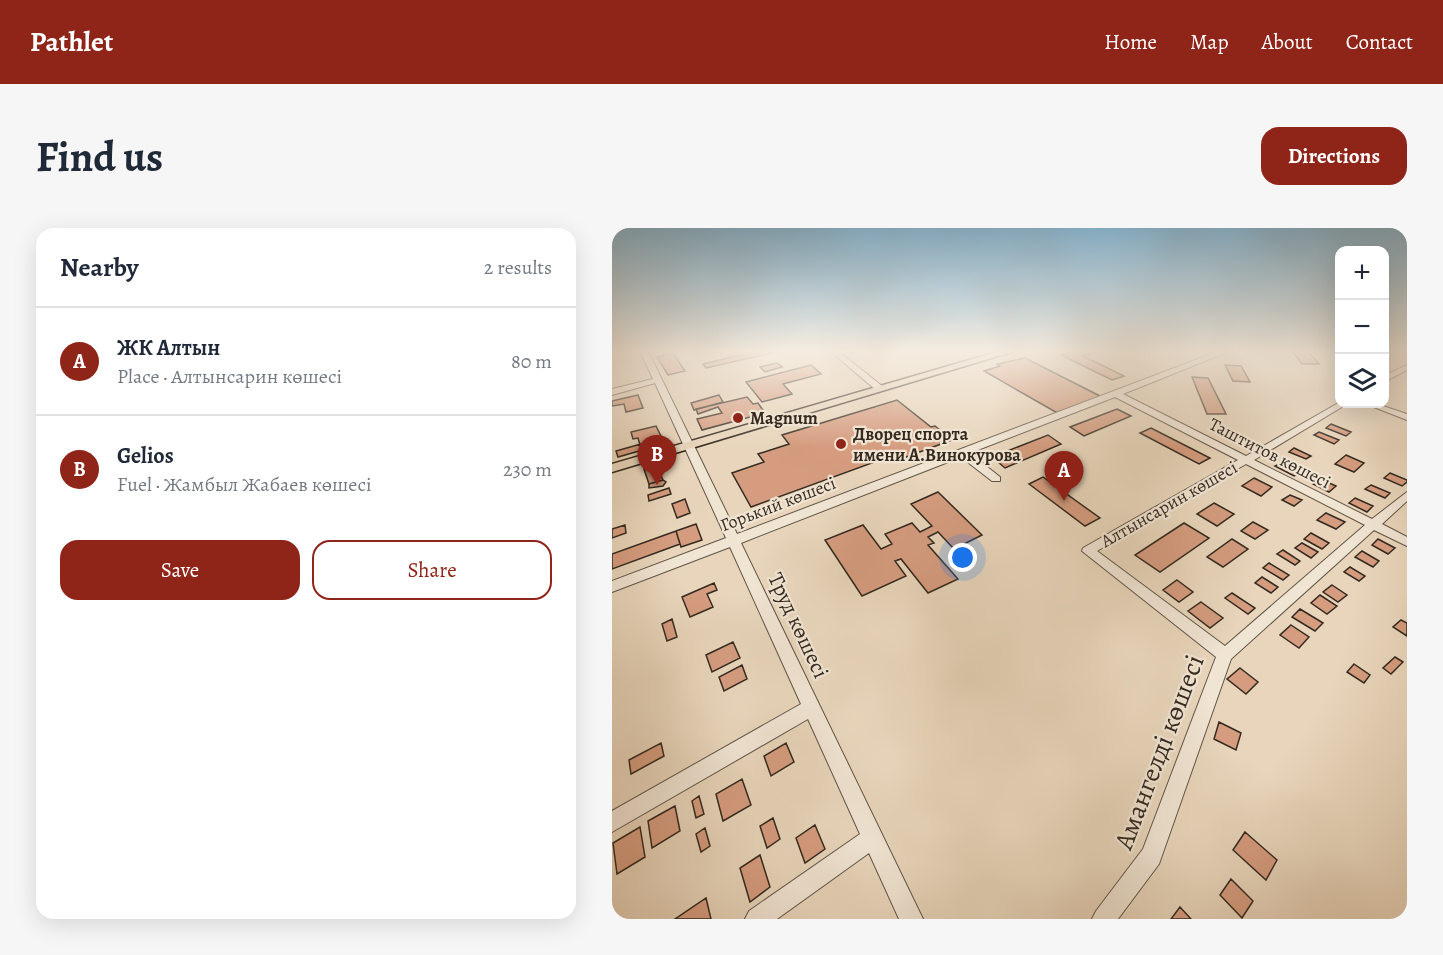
<!DOCTYPE html>
<meta charset="utf-8">
<style>
:root{--surface:#fff;--page:#f6f6f7;--text:#1f2937;--muted:#747a83;--line:#e0e1e3;--accent:#8f2418}
body{margin:0;font-family:Alegreya,serif;background:var(--page);color:var(--text)}
.controls{position:absolute;right:18px;top:18px;display:grid;overflow:hidden;border-radius:12px;box-shadow:0 6px 24px #0002}
.controls button{width:54px;height:54px;display:grid;place-items:center;padding:0;border:0;border-bottom:2px solid var(--line);background:var(--surface);color:var(--text);font:30px sans-serif}
.you{position:absolute;left:351px;top:330px;width:21px;height:21px;margin:-15px;border:4px solid #fff;border-radius:50%;background:#1a73e8;box-shadow:0 0 0 9px #1a73e833}
.badge{display:grid;place-items:center;width:39px;height:39px;border-radius:50%;background:var(--accent);color:#fff;font-size:20px;font-weight:700}
.pin{position:absolute;translate:-50% -50px;filter:drop-shadow(0 2px 3px #0008)}
.pin::after{content:'';position:absolute;top:32px;width:21px;height:18px;background:inherit;clip-path:polygon(0 0,100% 0,50% 100%)}
.list{margin:0;padding:0;list-style:none}
h2{display:flex;justify-content:space-between;align-items:center;height:78px;margin:0;padding:0 24px;font-size:26px}
h2 small{font-size:20px;font-weight:400;color:var(--muted)}
.list li{display:grid;grid-template-columns:39px 1fr auto;gap:18px;align-items:center;box-sizing:border-box;height:108px;padding:0 24px;border-top:2px solid var(--line)}
.list b{display:block;font-size:22px;white-space:nowrap}
.list p{margin:0;font-size:20px;white-space:nowrap;color:var(--muted)}
.list em{font-size:20px;font-style:normal;color:var(--muted)}
.actions{display:flex;gap:12px;padding:18px 24px}
.actions a{flex:1;padding:14px 0;border:2px solid var(--accent);border-radius:18px;text-align:center;font-size:21px;color:var(--accent)}
.actions .main{background:var(--accent);color:#fff}
.icon{flex:none;width:33px;height:33px;fill:none;stroke:currentColor;stroke-width:2;stroke-linecap:round;stroke-linejoin:round}
.map{position:relative;flex:none;width:795px;height:691px;overflow:hidden;border-radius:18px}
header{display:flex;align-items:center;gap:36px;box-sizing:border-box;height:84px;padding:0 30px;background:var(--accent);color:#fff}
header strong{font-size:28px}
nav{display:flex;gap:33px;margin-inline-start:auto;font-size:21px}
.intro{display:flex;align-items:center;justify-content:space-between;box-sizing:border-box;height:144px;padding:0 36px}
h1{margin:0;font-size:42px}
.button{padding:15px 27px;border-radius:18px;background:var(--accent);color:#fff;font-size:21px;font-weight:700}
main{display:flex;gap:36px;padding:0 36px}
aside{flex:1;background:var(--surface);border-radius:18px;box-shadow:0 6px 24px #0002}
.map>svg:first-child{display:block}
.building{fill:#d59c7f;stroke:#342a1f;stroke-width:1.5}
.lines{fill:none;stroke-linecap:round;stroke-linejoin:round}
.minor-casing{stroke:#615546;stroke-width:2}
.major-casing{stroke:#342a1f;stroke-width:3}
.minor{fill:#f0e4d3;fill-rule:evenodd}
.major{fill:#e8d5bb;fill-rule:evenodd}
.poi-dot{fill:#8f2418;stroke:#f0e4d3;stroke-width:2}
.labels{text-anchor:middle;stroke-width:4.5;stroke-linejoin:round;paint-order:stroke}
.far-poi-label{font-size:18px;font-weight:bold;fill:#342a1f;stroke:#f0e4d3;text-anchor:start}
.far-street-label{font-size:18px;fill:#342a1f;stroke:#f0e4d3}
.street-label{font-size:22px;fill:#342a1f;stroke:#f0e4d3}
.near-street-label{font-size:27px;fill:#342a1f;stroke:#f0e4d3}
</style>
<header>
<strong>Pathlet</strong>
<nav><a>Home</a><a>Map</a><a>About</a><a>Contact</a></nav>
</header>
<div class="intro"><h1>Find us</h1><a class="button">Directions</a></div>
<main>
<aside>
<h2>Nearby<small>2 results</small></h2>
<ul class="list">
<li><span class="badge">A</span><div><b>ЖК Алтын</b><p>Place · Алтынсарин көшесі</p></div><em>80 m</em></li>
<li><span class="badge">B</span><div><b>Gelios</b><p>Fuel · Жамбыл Жабаев көшесі</p></div><em>230 m</em></li>
</ul>
<div class="actions"><a class="main">Save</a><a>Share</a></div>
</aside>
<div class="map">
<svg width="795" height="691" viewBox="0 0 795 691">
<rect width="100%" height="100%" fill="#e8d5bb"/>
<filter id="stains"><feTurbulence type="fractalNoise" baseFrequency=".00333" numOctaves="4"/><feColorMatrix values="0 0 0 0 .2 0 0 0 0 .09 0 0 0 0 .02 0 0 0 .5 -.17"/></filter>
<radialGradient id="worn" r=".72"><stop offset=".6" stop-color="#630" stop-opacity="0"/><stop offset="1" stop-color="#630" stop-opacity=".3"/></radialGradient>
<!-- building -->
<path class="building" d="M146 123H169L94 140 91 136Z
M462 123H489L471 128 512 148 500 152 449 127Z
M680 123H696L707 136H690Z
M61 125 73 143 56 147 45 129Z
M413 130 490 169 447 186 372 143 388 138 385 136Z
M165 135 170 139 153 144 148 139Z
M199 137 209 146 171 156 180 166 150 174 134 154Z
M613 137 629 138 638 154 621 153Z
M580 149 596 150 614 186H595Z
M26 167 31 180 14 184 12 176 0 178V173Z
M107 167 111 174 82 182 79 175Z
M135 169 141 176 146 175 153 185 90 202 85 191 110 185 106 179 86 186 84 181Z
M285 172 319 199 323 198 340 212 281 234 276 229 139 279 120 245 152 234 146 226 177 216 170 207Z
M505 181 519 188 472 208 458 199Z
M719 196 739 204 734 208 714 200Z
M44 198 50 210 28 217 26 210 21 211 19 204Z
M539 200 598 230 587 236 528 205Z
M707 204 727 212 722 216 702 207Z
M436 207 449 216 393 240 380 229Z
M50 210 52 216 6 229 4 223Z
M682 220 699 228 694 231 677 224Z
M734 227 752 235 742 244 723 236Z
M672 234 691 244 682 248 663 238Z
M45 238 51 252 37 256 32 241Z
M778 245 795 252V254L790 258 772 250Z
M431 249 488 290 473 298 417 256Z
M642 250 660 259 649 268 630 258Z
M708 251 724 258 717 264 701 256Z
M51 252 54 254 51 258 37 260V256Z
M759 257 778 265 773 270 753 261Z
M57 260 59 266 37 273 36 267Z
M326 264 370 307 342 321 326 304 316 309 322 315 316 317 346 351 316 365 289 331 283 333 294 348 250 368 213 312 251 297 269 321 280 316 273 306 300 295 308 304 320 298 299 276Z
M678 267 690 272 682 278 670 272Z
M743 270 761 278 755 284 737 275Z
M73 271 78 285 65 290 60 276Z
M602 275 622 286 605 298 585 286Z
M714 285 733 294 724 301 705 292Z
M641 294 656 302 643 311 629 303Z
M572 295 597 310 548 344 523 327Z
M84 296 90 312 69 319 64 303Z
M13 297 14 305 0 310V301Z
M64 303 68 316 0 341V326Z
M699 305 717 315 710 321 692 311Z
M620 311 636 321 611 339 595 329Z
M766 311 783 320 776 326 760 317Z
M690 315 706 324 699 330 683 320Z
M671 322 688 333 683 337 665 326Z
M750 323 767 333 761 339 743 329Z
M657 335 677 347 671 352 651 340Z
M738 339 753 348 747 353 732 344Z
M650 349 666 359 659 365 643 355Z
M565 352 581 364 567 374 551 362Z
M102 355 105 362 95 366 101 379 78 389 70 369Z
M720 357 735 367 726 374 711 364Z
M620 365 643 380 636 386 613 370Z
M708 367 725 378 715 386 699 375Z
M589 374 611 390 598 400 576 383Z
M688 381 711 395 703 403 680 389Z
M60 391 65 409 55 413 50 396Z
M789 392 795 395V408L781 399Z
M679 397 697 409 687 420 668 407Z
M121 414 128 430 100 444 94 427Z
M783 429 791 434 779 446 771 440Z
M742 436 758 447 752 455 735 444Z
M130 437 135 451 112 463 107 449Z
M628 440 646 454 634 466 615 451Z
M607 494 629 505 624 522 602 511Z
M49 515 52 528 19 546 17 532Z
M174 515 182 534 159 548 152 528Z
M130 551 139 577 111 593 104 566Z
M87 568 92 586 84 590 80 573Z
M63 578 68 603 40 620 36 593Z
M161 590 168 611 155 620 148 598Z
M203 597 213 621 193 635 184 610Z
M28 599 33 629 5 646 1 615Z
M93 600 98 618 89 624 84 606Z
M633 604 665 632 654 652 621 622Z
M148 627 158 659 138 674 128 640Z
M619 651 641 673 630 690 608 667Z
M94 670 99 691H63Z
M568 679 579 691H559Z"/>
<g class="lines">
<defs>
<path id="minor" d="M28 123H36L125 306 607 123H618L511 166 634 228 728 174 735 176 642 232 760 291 795 264V273L770 296 795 309V318L762 302 619 431 547 636 506 691H480L484 683 531 621 604 429 470 323 471 320 626 232 503 169 358 225 388 249V253H380L349 229 129 315 311 691H287L257 625 165 691H133L137 683 248 606 196 491 0 604V583L189 476 118 319 0 364V353L114 310 43 155 0 167V161L41 151ZM634 236 753 297 613 418 485 323Z
M218 123H226L270 158V162H264Z
M795 137V142L772 154V148Z
M754 176H765L795 186V192Z"/>
<path id="major" d="M388 123H403L0 244V236Z"/>
</defs>
<!-- minor casing -->
<use href="#minor" class="minor-casing"/>
<!-- major casing -->
<use href="#major" class="major-casing"/>
<!-- minor -->
<use href="#minor" class="minor"/>
<!-- major -->
<use href="#major" class="major"/>
</g>
<!-- sky -->
<linearGradient id="sky" x2="0" y2="1"><stop stop-color="#87b6d3"/><stop offset="0.56" stop-color="#f5ece0"/><stop offset="1" stop-color="#f5ece0" stop-opacity="0"/></linearGradient>
<rect width="795" height="220" fill="url(#sky)"/>
<!-- markers -->
<g class="poi-dot">
<circle cx="126" cy="190" r="6"/>
<circle cx="229" cy="216" r="6"/>
</g>
<g class="labels">
<!-- far-poi labels -->
<g class="far-poi-label">
<text x="138" y="196">Magnum</text>
<text x="241" y="212">Дворец спорта<tspan x="241" dy="21">имени А.Винокурова</tspan></text>
</g>
<!-- far-street labels -->
<g class="far-street-label">
<text transform="translate(658 225) rotate(27)" y="6">Таштитов көшесі</text>
<text transform="translate(166 276) rotate(-21)" y="6">Горький көшесі</text>
<text transform="translate(557 276) rotate(-30)" y="6">Алтынсарин көшесі</text>
</g>
<!-- street labels -->
<g class="street-label">
<text transform="translate(187 397) rotate(65)" y="8">Труд көшесі</text>
</g>
<!-- near-street labels -->
<g class="near-street-label">
<text transform="translate(547 524) rotate(-69)" y="9">Амангелді көшесі</text>
</g>
</g>
<rect width="100%" height="100%" filter="url(#stains)"/>
<rect width="100%" height="100%" fill="url(#worn)"/>
</svg>
<div class="controls">
<button>+</button>
<button>−</button>
<button><svg class="icon" aria-label="layers" viewBox="0 0 24 24"><path d="M12 4l9 5-9 5-9-5zM3 14l9 5 9-5"/></svg></button>
</div>
<div class="you"></div>
<div class="pin badge" style="left:452px;top:273px">A</div>
<div class="pin badge" style="left:45px;top:257px">B</div>
</div>
</main>
